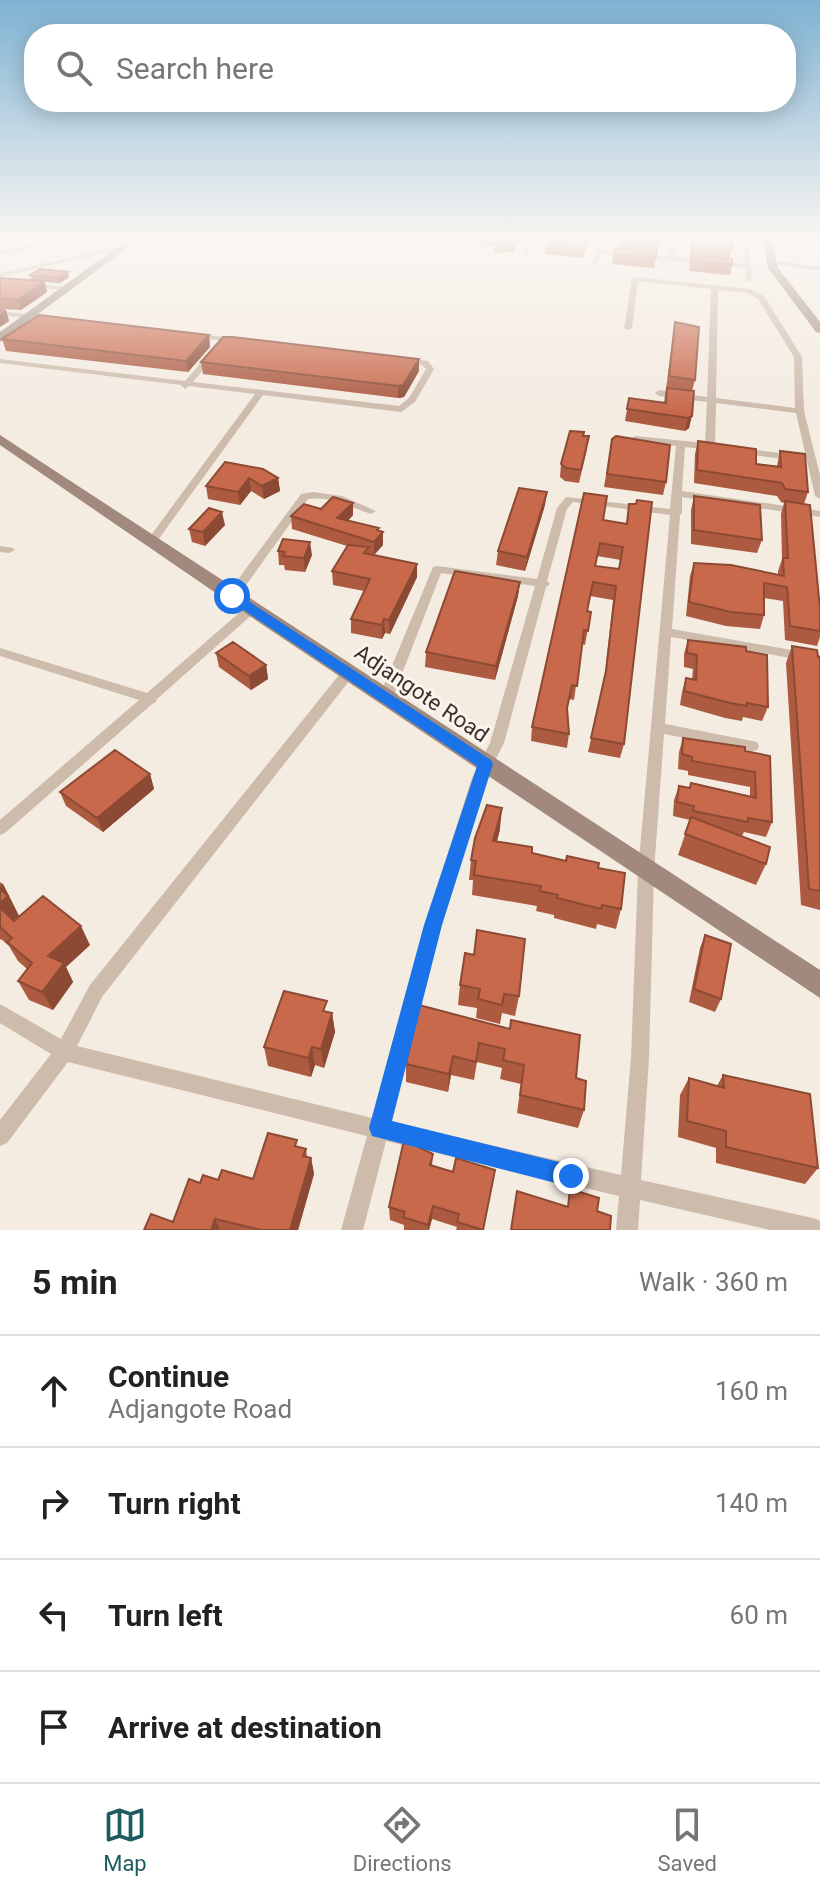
<!DOCTYPE html>
<meta charset="utf-8">
<style>
:root{--surface:#fff;--page:#f6f6f6;--text:#222;--muted:#767676;--line:#e0e0e0;--accent:#1f5a5e}
body{margin:0;font-family:Roboto,sans-serif;background:var(--page);color:var(--text)}
.stop{position:absolute;width:24px;height:24px;margin:-18px;border:6px solid #1a73e8;border-radius:50%;background:#fff}
.stop.end{background:#1a73e8;border-color:#fff;box-shadow:0 2px 8px #0008}
.list{margin:0;padding:0;list-style:none}
h2{display:flex;justify-content:space-between;align-items:center;height:104px;margin:0;padding:0 32px;font-size:34px}
h2 small{font-size:26px;font-weight:400;color:var(--muted)}
.list li{display:grid;grid-template-columns:52px 1fr auto;gap:24px;align-items:center;box-sizing:border-box;height:112px;padding:0 32px;border-top:2px solid var(--line)}
.list b{display:block;font-size:30px;white-space:nowrap}
.list p{margin:0;font-size:26px;white-space:nowrap;color:var(--muted)}
.list em{font-size:26px;font-style:normal;color:var(--muted)}
.icon{flex:none;width:44px;height:44px;fill:none;stroke:currentColor;stroke-width:2;stroke-linecap:round;stroke-linejoin:round}
.map{position:relative;flex:none;width:820px;height:1230px;overflow:hidden}
.search{position:absolute;background:var(--surface);box-shadow:0 4px 20px #0003;left:24px;right:24px;top:24px;height:88px;display:flex;align-items:center;gap:20px;box-sizing:border-box;padding:0 28px;border-radius:32px;color:var(--muted);font-size:30px}
.sheet{height:552px;background:var(--surface)}
nav{display:flex;justify-content:space-around;align-items:center;box-sizing:border-box;height:112px;border-top:2px solid var(--line);background:var(--surface);font-size:22px;color:var(--muted)}
nav a{display:grid;justify-items:center;gap:4px}
nav .on{color:var(--accent)}
.map>svg:first-child{display:block}
.lines{fill:none;stroke-linecap:round;stroke-linejoin:round}
.street{fill:#cdbbac;fill-rule:evenodd}
.secondary{fill:#a18a7d;fill-rule:evenodd}
.wall{fill:#ac5a40;fill-rule:evenodd}
.shaded-wall{fill:#8c4a34}
.building{fill:#c8694b;stroke:#8c4a34;stroke-width:2;fill-rule:evenodd}
.route{fill:#1a73e8}
.labels{text-anchor:middle;stroke-width:6;stroke-linejoin:round;paint-order:stroke}
.street-label{font-size:22px;fill:#3b302b;stroke:#fbf5ee}
</style>
<div class="map">
<svg width="820" height="1230" viewBox="0 0 820 1230">
<rect width="100%" height="100%" fill="#f4ebe1"/>
<g class="lines">
<!-- street -->
<path class="street" d="M53 240H64L0 255V251Z
M530 240H536L527 256H523Z
M599 240H605L602 250 667 257 670 240H676L674 257 744 264 743 240H749L752 280 749 282 746 280 745 268 601 254 596 265H592Z
M121 246 124 248 123 249 0 277V273Z
M770 260 820 267V271L768 263V261Z
M635 277 750 289 764 296 802 357 804 411 820 475V499L815 496 796 413 716 403 715 445 717 447 712 450 685 447 682 491 820 511V517L682 497V513L680 515 672 629 820 655V663L671 637 665 724 752 741 757 742 759 746 757 750 752 751 664 734 654 871 649 1058 641 1180 817 1219 820 1221V1230H770L640 1200 638 1230H616L619 1196 386 1141 363 1230H341L367 1136 68 1062 7 1143 0 1146V1120L51 1054 0 1023V1004L61 1039 90 985 343 670H353L354 673 353 676 102 997 77 1046 372 1118 425 925 472 778 490 743 535 586 441 573 393 697 391 700H381L379 697 433 567 437 566 537 579 557 508 566 497 670 509 676 446 635 442 630 439 635 436 705 443 707 402 659 396 655 393 659 390 707 397 711 289 638 281 632 328 628 330 624 328 632 279ZM718 290 748 293 758 299 794 357 795 408 716 398ZM573 502 670 515 638 871 631 1058 621 1175 390 1122 441 925 486 778 504 743 546 587 550 584 547 581 567 509Z
M30 283 67 287 71 289 67 291 28 286V284Z
M0 311 51 317 55 319 51 321 0 315Z
M193 334 237 338 241 340 237 342 196 338 192 336Z
M209 353 216 355 193 382 399 406 409 398 426 369 422 365 400 361V357L428 361 434 369 415 402 401 412 263 395 155 544 151 545 146 542 255 394 189 386 185 389 181 385 0 363V359L185 381Z
M742 448 795 455 800 458 795 461 739 453 737 451Z
M313 492 342 496 376 511 371 514C350 507 332 496 308 499L236 599H228L226 596 228 593 301 494Z
M0 546 13 548 15 550 9 553 0 552Z
M251 605 257 609 255 612 157 699 156 702 152 704 5 833 0 835V820L139 700 0 656V648L147 693 247 606Z"/>
<!-- secondary -->
<path class="secondary" d="M127 240H138L0 342V332Z
M762 240H772L778 268 820 322V333L816 332 768 268Z
M0 435 820 970V998L245 613 0 445Z"/>
</g>
<!-- wall -->
<path class="wall" d="M481 240H519L513 252 494 253V246L480 244Z
M548 240H589L582 258 545 254 546 243Z
M619 240H660L654 268 612 264 613 254 618 248Z
M691 240H732L730 259 732 265 730 275 689 271 691 256H690Z
M30 275 69 277 60 283 45 282 47 292 21 310 2 309 6 310 9 321 0 327V278L32 280Z
M675 322 695 380 692 391 689 428 685 431 625 421 629 398 664 403Z
M209 335 210 347 188 372 6 351 2 339Z
M201 362 419 371 404 397 398 398 203 374Z
M583 436 587 449 579 483 565 481 560 477 561 464Z
M612 439 666 482 663 495 604 487Z
M698 441 756 464 777 466 780 451 808 492 804 504 820 609V637L817 646 785 640 783 601 764 598V615L760 629 726 626 686 616 690 576 694 563 778 575V571L782 559 781 514 784 503 781 502 777 496 694 483 695 454Z
M225 462 278 478 280 491 264 499 251 491 240 505 208 499 206 486Z
M694 496 762 540 757 553 691 544V510Z
M353 503V515L348 521 383 532V545L374 555 369 554 417 564V577L390 634 385 633 382 639 351 633V619L364 591 333 585 332 571 347 546 292 529 291 516Z
M629 504 624 744 620 758 588 752 604 682 613 600 590 596 587 611 591 612 585 645 582 644 574 700 569 699 567 709 569 734 567 748 531 741 532 727 603 520 626 524ZM597 556 621 560 619 569 595 566Z
M545 505 525 571 496 565 498 551Z
M225 525 205 546 192 542 189 529Z
M278 551 312 555 305 572 285 570 284 565H279Z
M520 582 518 596 495 680 425 667 426 652Z
M688 640 746 651 768 707 762 721 743 717 742 721 725 718 680 705 682 692 686 678 692 679 693 669 684 667V654Z
M792 646 820 657V910L801 905 786 663Z
M216 653 266 665 268 679 251 690 219 667Z
M683 738 770 756 772 822 766 837 744 832 742 836 766 864 756 885 678 855 690 820 673 816 674 800 679 786 689 788 691 783 750 796V787L688 775V771L678 769 679 752Z
M150 774 154 789 103 832 66 806 60 792Z
M500 829 497 842 532 853 598 868 621 909 616 929 597 924 596 929 554 918V915L536 911 537 906 472 895 473 880H469L471 860Z
M0 882 3 884 19 916 13 920 90 945 66 967 73 982 53 1010 29 1000 18 981 27 969 18 961 9 946 1 939 0 940Z
M705 935 721 999 715 1012 689 1002 700 948Z
M460 985 519 996 515 1016 502 1013 500 1024 476 1018 477 1008 458 1005Z
M328 1012 332 1013 335 1032 324 1068 315 1065 311 1077 268 1066 264 1047Z
M510 1029 576 1078 584 1110 578 1128 517 1113 521 1084 500 1079 502 1068 477 1062 474 1080 451 1075 448 1092 406 1082V1064Z
M723 1075 818 1168 805 1184 716 1163V1148L678 1137 680 1095 689 1078 717 1086Z
M298 1147 306 1149 307 1157 311 1158 314 1174 298 1230H144L173 1222 200 1183 218 1180 253 1179Z
M433 1154 432 1166 483 1230H456L457 1227 432 1219 429 1230H404V1225L390 1220 389 1207Z"/>
<!-- shaded-wall -->
<path class="shaded-wall" d="M515 240H519L513 252 514 242Z
M586 240H589L582 258 583 248Z
M68 272 69 277 60 283 58 278Z
M44 281 47 292 21 310 18 300Z
M6 310 9 321 0 327V314Z
M209 335 210 347 188 372 186 361Z
M419 359V371L404 397 398 398V386Z
M692 416 689 428 685 431 688 418Z
M249 478 251 491 240 505 238 492Z
M278 478 280 491 264 499 262 486Z
M547 492 545 505 525 571 527 557Z
M353 503V515L338 531 337 518Z
M222 512 225 525 205 546 203 532Z
M379 528V536L383 532V545L374 555V542Z
M310 542 312 555 305 572 304 558Z
M417 564V577L390 634 389 620Z
M520 582 518 596 495 680 496 666Z
M384 619 385 633 382 639V625Z
M266 665 268 679 251 690 249 676Z
M150 774 154 789 103 832 97 818Z
M502 808 500 829 491 861 493 841Z
M3 884 19 916 7 925 0 911V886Z
M81 926 90 945 66 967 73 982 53 1010 42 992 48 956Z
M332 1013 335 1032 324 1068 321 1049Z
M312 1047 315 1065 311 1077 308 1058Z
M453 1056 451 1075 448 1092 449 1074Z
M311 1158 314 1174 298 1230H290Z
M433 1206 432 1219 429 1230H428Z
M215 1219 220 1230H211Z"/>
<!-- building -->
<path class="building" d="M497 240H515L514 242 495 244Z
M548 240H586L583 248 546 243Z
M631 240H660V243Z
M692 240H732V249L692 246Z
M615 248 657 252 656 258 613 254Z
M691 255 732 259V265L691 261Z
M40 269 68 272 58 278 30 275Z
M0 278 44 281 18 300 0 298Z
M39 315 209 335 186 361 2 339Z
M675 322 699 327 695 380 669 376Z
M223 337H232L419 359 403 385 398 386 201 362Z
M667 388 694 391 692 416 688 418 627 409 629 398 666 403Z
M570 431 584 432 583 436H589L581 470 566 468 561 464Z
M616 436 670 445 666 482 607 474 612 439Z
M698 441 756 449V464L781 467 780 451 805 454 808 492 785 489 782 483 697 470Z
M225 462 263 469 278 478 262 486 249 478 238 492 206 486Z
M519 488 547 492 527 557 498 551Z
M584 493 607 496 603 520 627 524 629 504H636L637 500 652 502 624 744 591 738 606 671 616 586 593 582 587 611 591 612 588 631 584 630 577 686 572 685 567 708 569 734 532 727ZM600 543 623 547 619 569 595 566Z
M694 496 760 505 762 540 694 530Z
M333 497 353 503 337 518 379 528 377 530 383 532 374 542 291 516 304 504 321 509Z
M785 501 810 505 820 609V631L790 626 787 587 764 583V615L731 612 689 602 694 563 731 565 784 576 783 558H788Z
M209 508 222 512 203 532 189 529Z
M283 539 310 542 304 558 283 556 285 552 278 551Z
M348 545 369 547 364 553 417 564 389 620 384 619 382 625 351 619 370 579 332 571Z
M455 571 520 582 496 666 426 652Z
M688 640 746 647V651L767 655 768 707 747 703V706L730 703 684 691 686 678 696 680 697 655 687 653Z
M233 642 266 665 249 676 216 653Z
M792 646 817 650 818 657H820V891L809 889Z
M683 738 745 747V751L770 756 772 822 748 818V822L693 811 694 806 677 802 679 786 690 788 691 783 756 798 755 772 692 761V757L682 754Z
M115 750 150 774 97 818 60 792Z
M487 805 502 808 493 841 532 847V853L566 861 567 856 599 863 598 868 625 873 621 909 602 905 601 909 557 898 558 895 540 891 541 886 474 875 476 861 471 860 475 838Z
M691 817 770 847 766 864 685 834Z
M0 889 8 896 0 903Z
M43 896 81 926 48 956 64 963 42 992 18 981 32 963 7 942 12 938 0 927V908L14 921Z
M477 930 525 939 519 996 504 994 502 1005 478 999 480 989 460 985 465 953 474 955Z
M705 935 731 944 721 999 694 989Z
M284 991 327 1001 323 1011 332 1013 321 1049 312 1047 308 1058 264 1047Z
M419 1005 510 1029 511 1020 580 1035 576 1078 586 1081 584 1110 520 1095 524 1065 503 1060 505 1049 479 1043 476 1062 453 1056 449 1074 406 1064Z
M723 1075 810 1094 818 1168 726 1147V1131L687 1121 689 1078 724 1088Z
M268 1133 297 1140 295 1146 306 1149 303 1156 311 1158 290 1230H261L215 1219 211 1230H144L151 1214 173 1222 189 1179 200 1183 203 1175 218 1180 222 1170 253 1179Z
M404 1140 433 1154 430 1165 453 1172 456 1158 495 1170 483 1230 457 1222 459 1214 433 1206 428 1225 403 1217 405 1212 389 1207Z
M570 1189 599 1198 597 1211 611 1216 610 1230H511L517 1191 568 1207Z"/>
<!-- sky -->
<linearGradient id="sky" x2="0" y2="1"><stop stop-color="#7eb2d2"/><stop offset="0.58" stop-color="#faf6f2"/><stop offset="1" stop-color="#faf6f2" stop-opacity="0"/></linearGradient>
<rect width="820" height="412" fill="url(#sky)"/>
<!-- route -->
<path class="route" d="M227 593H236L491 760 493 764 442 925 392 1121 571 1165 579 1168 582 1176 579 1183 571 1187 372 1136 369 1128 424 925 477 766 227 599Z"/>
<g class="labels">
<!-- street labels -->
<g class="street-label">
<text transform="translate(422 693) rotate(34)" y="8">Adjangote Road</text>
</g>
</g>
</svg>
<div class="stop" style="left:232px;top:596px"></div>
<div class="stop end" style="left:571px;top:1176px"></div>
<div class="search"><svg class="icon" aria-label="search" viewBox="0 0 24 24"><circle cx="10" cy="10" r="6"/><path d="M15 15l6 6"/></svg>Search here</div>
</div>
<section class="sheet">
<h2>5 min<small>Walk · 360 m</small></h2>
<ul class="list">
<li><svg class="icon" aria-label="ahead" viewBox="0 0 24 24"><path d="M12 20V5M6 11l6-6 6 6"/></svg><div><b>Continue</b><p>Adjangote Road</p></div><em>160 m</em></li>
<li><svg class="icon" aria-label="right" viewBox="0 0 24 24"><path d="M7 20v-9h11M14 6l5 5-5 5"/></svg><div><b>Turn right</b></div><em>140 m</em></li>
<li><svg class="icon" aria-label="left" viewBox="0 0 24 24"><path d="M17 20v-9H6M10 6l-5 5 5 5"/></svg><div><b>Turn left</b></div><em>60 m</em></li>
<li><svg class="icon" aria-label="arrive" viewBox="0 0 24 24"><path d="M6 21V4h12l-3 4 3 4H6"/></svg><div><b>Arrive at destination</b></div></li>
</ul>
</section>
<nav>
<a class="on"><svg class="icon" aria-label="map" viewBox="0 0 24 24"><path d="M3 6l6-2 6 2 6-2v14l-6 2-6-2-6 2zM9 4v14M15 6v14"/></svg>Map</a>
<a><svg class="icon" aria-label="directions" viewBox="0 0 24 24"><path d="M12 3l9 9-9 9-9-9zM9 14v-3h6M13 9l2 2-2 2"/></svg>Directions</a>
<a><svg class="icon" aria-label="saved" viewBox="0 0 24 24"><path d="M7 4h10v16l-5-4-5 4z"/></svg>Saved</a>
</nav>
